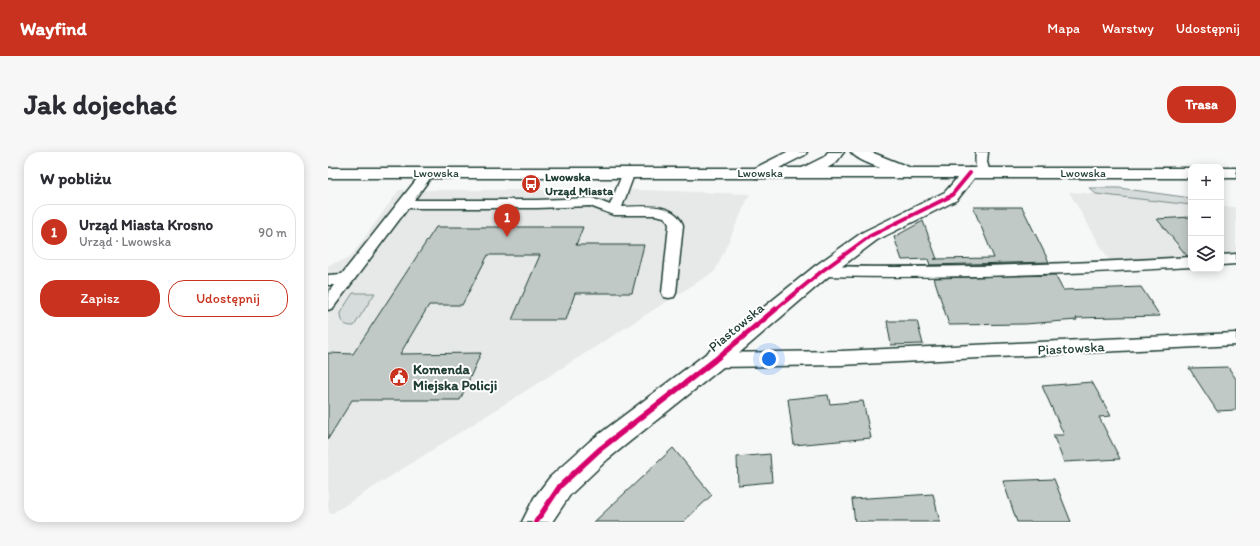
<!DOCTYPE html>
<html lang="pl">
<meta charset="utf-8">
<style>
:root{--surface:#fff;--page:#f7f7f7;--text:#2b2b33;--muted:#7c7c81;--line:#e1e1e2;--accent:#c8321e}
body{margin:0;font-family:Itim,sans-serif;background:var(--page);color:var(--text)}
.controls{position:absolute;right:12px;top:12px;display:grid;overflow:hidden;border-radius:8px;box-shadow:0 2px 10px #0003}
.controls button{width:36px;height:36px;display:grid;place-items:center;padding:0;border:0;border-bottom:1px solid var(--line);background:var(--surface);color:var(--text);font:20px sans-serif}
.you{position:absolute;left:441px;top:207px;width:14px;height:14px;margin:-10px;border:3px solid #fff;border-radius:50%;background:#1a73e8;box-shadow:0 0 0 6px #1a73e833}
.badge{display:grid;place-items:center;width:26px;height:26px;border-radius:50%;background:var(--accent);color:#fff;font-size:13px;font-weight:700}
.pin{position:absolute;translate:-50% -33px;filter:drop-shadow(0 1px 2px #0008)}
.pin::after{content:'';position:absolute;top:21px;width:14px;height:12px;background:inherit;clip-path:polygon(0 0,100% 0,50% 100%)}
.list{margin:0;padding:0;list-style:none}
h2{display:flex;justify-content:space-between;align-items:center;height:52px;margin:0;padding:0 16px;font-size:17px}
h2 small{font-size:13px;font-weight:400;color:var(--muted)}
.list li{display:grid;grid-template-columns:26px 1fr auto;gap:12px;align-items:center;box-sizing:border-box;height:56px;margin:0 8px 8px;padding:0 8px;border:1px solid var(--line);border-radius:16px}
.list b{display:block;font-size:15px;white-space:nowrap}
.list p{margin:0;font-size:13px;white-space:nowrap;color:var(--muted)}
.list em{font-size:13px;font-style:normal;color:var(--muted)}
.actions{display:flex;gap:8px;padding:12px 16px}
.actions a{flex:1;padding:9px 0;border:1px solid var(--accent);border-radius:16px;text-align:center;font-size:14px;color:var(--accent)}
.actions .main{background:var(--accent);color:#fff}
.icon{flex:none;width:22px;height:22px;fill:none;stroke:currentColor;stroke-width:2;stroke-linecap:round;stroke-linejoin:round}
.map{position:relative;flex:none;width:908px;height:370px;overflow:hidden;border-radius:16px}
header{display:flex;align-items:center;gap:24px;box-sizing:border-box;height:56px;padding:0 20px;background:var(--accent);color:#fff}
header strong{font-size:19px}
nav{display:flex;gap:22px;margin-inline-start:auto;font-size:14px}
.intro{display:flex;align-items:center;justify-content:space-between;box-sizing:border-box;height:96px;padding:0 24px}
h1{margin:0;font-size:28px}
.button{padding:10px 18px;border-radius:16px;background:var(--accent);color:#fff;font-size:14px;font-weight:700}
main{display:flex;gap:24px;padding:0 24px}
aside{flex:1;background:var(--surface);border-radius:16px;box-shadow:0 2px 10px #0003}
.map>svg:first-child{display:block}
.built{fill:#e6e9e8}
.green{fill:#d6dcdb;stroke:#7a8c88}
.building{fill:#c0c9c6;stroke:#1f3d34}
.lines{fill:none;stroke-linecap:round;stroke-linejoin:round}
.service-casing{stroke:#1f3d34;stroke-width:3}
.minor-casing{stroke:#1f3d34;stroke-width:3}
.tertiary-casing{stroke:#1f3d34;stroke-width:3}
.secondary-casing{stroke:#1f3d34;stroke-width:3}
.service{fill:#fff;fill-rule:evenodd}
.minor{fill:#fff;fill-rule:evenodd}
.tertiary{fill:#fff;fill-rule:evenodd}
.secondary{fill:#fff;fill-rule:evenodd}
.cycleway-far1-casing{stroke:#fff;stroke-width:6}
.cycleway-casing{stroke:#fff;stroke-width:8}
.cycleway-far1{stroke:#d6006c;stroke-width:4}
.cycleway{stroke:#d6006c;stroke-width:5.5}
.labels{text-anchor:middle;stroke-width:4;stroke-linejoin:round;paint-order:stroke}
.far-street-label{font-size:12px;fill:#1f3d34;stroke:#fff}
.far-poi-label{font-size:12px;font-weight:bold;fill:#1f3d34;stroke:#fff;text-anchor:start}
.street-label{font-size:14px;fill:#1f3d34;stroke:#fff}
.poi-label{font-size:14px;font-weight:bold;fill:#1f3d34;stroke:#fff;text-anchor:start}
</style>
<header>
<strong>Wayfind</strong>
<nav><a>Mapa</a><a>Warstwy</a><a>Udostępnij</a></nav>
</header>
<div class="intro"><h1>Jak dojechać</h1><a class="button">Trasa</a></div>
<main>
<aside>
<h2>W pobliżu<small></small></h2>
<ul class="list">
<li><span class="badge">1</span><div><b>Urząd Miasta Krosno</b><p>Urząd · Lwowska</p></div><em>90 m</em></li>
</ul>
<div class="actions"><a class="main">Zapisz</a><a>Udostępnij</a></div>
</aside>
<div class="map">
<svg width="908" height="370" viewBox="0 0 908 370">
<rect width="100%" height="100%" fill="#f6f7f7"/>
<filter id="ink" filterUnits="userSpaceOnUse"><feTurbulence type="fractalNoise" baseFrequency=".025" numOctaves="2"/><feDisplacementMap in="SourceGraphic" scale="8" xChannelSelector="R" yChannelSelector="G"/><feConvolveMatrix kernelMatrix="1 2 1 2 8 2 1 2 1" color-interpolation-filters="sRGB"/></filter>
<g filter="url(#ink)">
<!-- built -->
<path class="built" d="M71 38H315L422 42 387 119 0 364V113L22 106Z
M741 40 795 44 863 53V104L782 110Z
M893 55H908V101L893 102Z"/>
<!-- green -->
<path class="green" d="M761 36H791L863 46V53L768 42Z
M25 141H47L26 174C16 174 12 171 12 161Z"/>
<!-- building -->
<path class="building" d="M645 55H694L721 110 602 113 600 107 574 108 566 85 595 69 609 107H606L666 106Z
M863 65V104H859L829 67Z
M108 75H255L248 93H316L304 141H247L238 168H184L212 103H160L134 153H101L72 202 153 201 132 248H24L0 287V201L25 202Z
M727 123 735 138 813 135 832 164 748 166 749 168 697 172 621 173 606 126Z
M559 169H589L595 192 563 193Z
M900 215 908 227V258L889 259 861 216Z
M764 230 783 264 771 265 792 307 736 310 725 283H736L714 234Z
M500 243 502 252 535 249 543 286 466 293 460 247Z
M345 296 384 343 355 370H266Z
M442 302 444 330 410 333 409 305Z
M726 327 743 370H689L675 329Z
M605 342 612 370H527L524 347Z"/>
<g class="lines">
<defs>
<path id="service" d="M648 0H660L659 10 662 21 660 24H652C647 16 647 8 648 0Z
M301 16 305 17 307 20 294 55C314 55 346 49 355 73L348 141 346 145 341 146 336 145 334 141 341 73 340 69 336 65 327 63H286L262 54 209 56H80L5 156 0 158V141L6 133H0V123L14 122 96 18H104L106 21 86 48H209L264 46 282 53 295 20 297 17Z
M908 102V112L893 113V103Z
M863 105V115C740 122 617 127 494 124L489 123 487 119 489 115 494 114C617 117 740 112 863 105Z
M908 181V193L513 213 387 215 381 213 379 208 381 203 387 201 513 199Z"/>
<path id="minor" d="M642 16 648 18 650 21 629 48 549 88 501 124 395 215 280 307 242 343 224 370H194L206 346 222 325 262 289 379 201 487 114 535 80 617 40 636 18Z"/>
<path id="tertiary" d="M459 0H479L477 3 435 24 429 26 423 24 421 21 423 18Z
M500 0H516C513 3 511 8 508 10 501 17 479 27 470 24L468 21 470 18 496 5Z
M523 0H543L588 18 590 21 588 24 582 26 576 24C563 19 531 11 523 0Z"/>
<path id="secondary" d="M0 16H863V26H0Z
M893 16H908V26H893Z"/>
</defs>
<!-- service casing -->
<use href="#service" class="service-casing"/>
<!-- minor casing -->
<use href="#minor" class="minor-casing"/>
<!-- tertiary casing -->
<use href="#tertiary" class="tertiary-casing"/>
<!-- secondary casing -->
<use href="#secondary" class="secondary-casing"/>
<!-- service -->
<use href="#service" class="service"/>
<!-- minor -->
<use href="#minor" class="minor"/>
<!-- tertiary -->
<use href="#tertiary" class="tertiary"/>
<!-- secondary -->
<use href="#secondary" class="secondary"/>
<defs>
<path id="cycleway-far1" d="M447 158 494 119 542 84 623 44 642 21"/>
<path id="cycleway" d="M208 370 232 334 271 298 387 208 448 157"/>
</defs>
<!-- cycleway-far1 casing -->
<use href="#cycleway-far1" class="cycleway-far1-casing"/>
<!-- cycleway casing -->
<use href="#cycleway" class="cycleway-casing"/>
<!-- cycleway-far1 -->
<use href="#cycleway-far1" class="cycleway-far1"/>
<!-- cycleway -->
<use href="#cycleway" class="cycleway"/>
</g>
</g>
<!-- icons -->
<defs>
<symbol id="bus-disc" viewBox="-11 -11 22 22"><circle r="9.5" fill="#c8321e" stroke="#fff"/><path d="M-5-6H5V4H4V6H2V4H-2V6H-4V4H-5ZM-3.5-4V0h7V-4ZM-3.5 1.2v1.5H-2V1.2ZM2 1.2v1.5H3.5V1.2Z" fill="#fff"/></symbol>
<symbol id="civic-disc" viewBox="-11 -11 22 22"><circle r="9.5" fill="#c8321e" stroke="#fff"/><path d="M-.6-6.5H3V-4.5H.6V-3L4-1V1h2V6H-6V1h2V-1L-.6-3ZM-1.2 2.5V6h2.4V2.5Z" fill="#fff"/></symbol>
</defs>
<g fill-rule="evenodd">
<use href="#bus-disc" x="192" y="21" width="22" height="22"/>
<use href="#civic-disc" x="60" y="214" width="22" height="22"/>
</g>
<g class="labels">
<!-- far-street labels -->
<g class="far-street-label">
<text x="108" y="25">Lwowska</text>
<text x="432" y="25">Lwowska</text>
<text x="755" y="25">Lwowska</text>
</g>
<!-- far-poi labels -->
<g class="far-poi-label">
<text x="217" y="29">Lwowska<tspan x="217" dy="14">Urząd Miasta</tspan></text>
</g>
<!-- street labels -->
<g class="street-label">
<text transform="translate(408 175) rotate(-40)" y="5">Piastowska</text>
<text transform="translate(743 196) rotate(-3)" y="5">Piastowska</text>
</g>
<!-- poi labels -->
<g class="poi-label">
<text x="85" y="222">Komenda<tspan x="85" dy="16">Miejska Policji</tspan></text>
</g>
</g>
</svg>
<div class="controls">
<button>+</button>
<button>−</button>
<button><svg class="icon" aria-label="layers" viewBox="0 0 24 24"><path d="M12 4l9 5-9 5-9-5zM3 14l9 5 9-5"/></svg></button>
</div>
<div class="you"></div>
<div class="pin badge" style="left:179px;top:85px">1</div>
</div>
</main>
